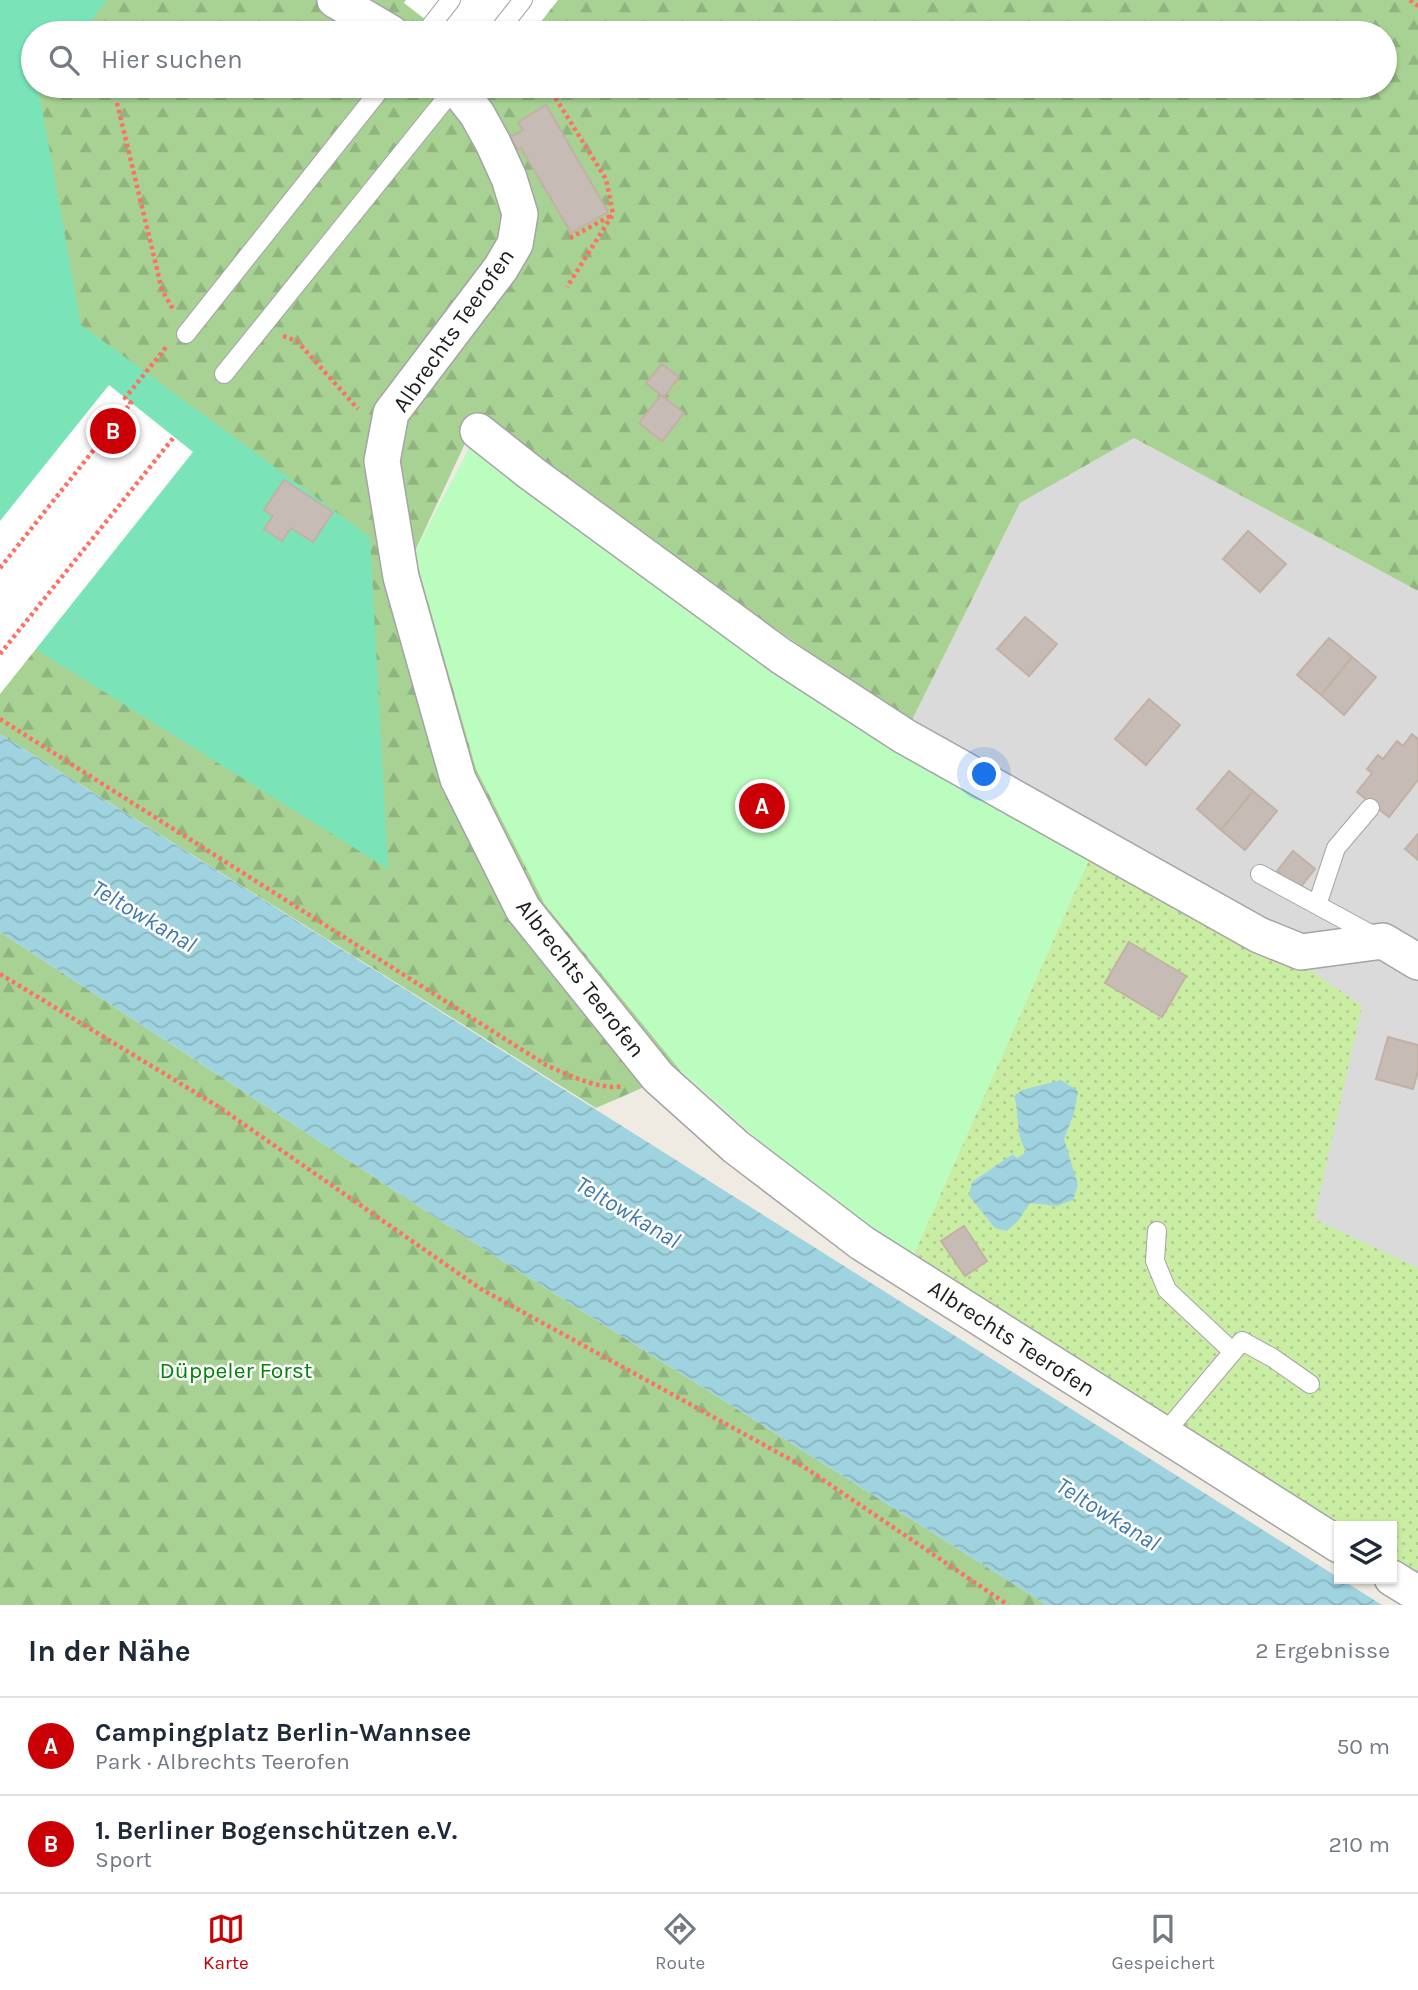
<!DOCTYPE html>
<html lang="de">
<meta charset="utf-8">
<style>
:root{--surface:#fff;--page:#f2f2f3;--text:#1f2937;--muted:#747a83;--line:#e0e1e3;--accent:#ca0006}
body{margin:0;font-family:Karla,sans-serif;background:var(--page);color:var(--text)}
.controls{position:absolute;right:21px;bottom:21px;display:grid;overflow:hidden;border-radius:0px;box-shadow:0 2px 5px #0004}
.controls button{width:63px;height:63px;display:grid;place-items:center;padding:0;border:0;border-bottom:2px solid var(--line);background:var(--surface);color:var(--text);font:35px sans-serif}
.you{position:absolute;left:985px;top:775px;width:24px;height:24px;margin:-18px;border:5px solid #fff;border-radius:50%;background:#1a73e8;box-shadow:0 0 0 10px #1a73e833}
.badge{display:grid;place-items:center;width:46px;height:46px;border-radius:50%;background:var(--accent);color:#fff;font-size:23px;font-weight:700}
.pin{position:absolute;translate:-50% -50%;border:4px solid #fff;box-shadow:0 2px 7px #0006}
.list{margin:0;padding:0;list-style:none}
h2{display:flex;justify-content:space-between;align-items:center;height:91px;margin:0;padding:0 28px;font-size:30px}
h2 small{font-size:23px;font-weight:400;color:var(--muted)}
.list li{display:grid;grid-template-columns:46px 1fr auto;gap:21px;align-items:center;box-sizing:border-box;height:98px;padding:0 28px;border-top:2px solid var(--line)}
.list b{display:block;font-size:26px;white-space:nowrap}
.list p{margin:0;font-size:23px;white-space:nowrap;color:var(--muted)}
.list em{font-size:23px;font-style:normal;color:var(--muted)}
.icon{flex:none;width:38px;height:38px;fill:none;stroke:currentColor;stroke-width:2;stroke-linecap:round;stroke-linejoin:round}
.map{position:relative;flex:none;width:1418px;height:1605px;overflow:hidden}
.search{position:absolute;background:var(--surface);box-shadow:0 2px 5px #0004;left:21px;right:21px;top:21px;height:77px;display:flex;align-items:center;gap:18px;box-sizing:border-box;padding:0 24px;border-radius:38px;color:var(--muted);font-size:26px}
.sheet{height:287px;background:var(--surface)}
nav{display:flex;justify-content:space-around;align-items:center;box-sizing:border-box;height:98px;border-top:2px solid var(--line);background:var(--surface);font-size:19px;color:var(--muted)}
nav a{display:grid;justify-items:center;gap:4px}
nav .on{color:var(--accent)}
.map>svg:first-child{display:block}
.residential{fill:#dbdada}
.grass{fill:url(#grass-dots);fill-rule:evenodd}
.forest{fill:url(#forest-firs);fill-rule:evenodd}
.park{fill:#bbfdbf}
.pitch{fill:#7ae4b8}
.water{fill:url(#water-waves)}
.pier{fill:#fff}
.building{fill:#c7bcb5;stroke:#c2b0a4;stroke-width:2}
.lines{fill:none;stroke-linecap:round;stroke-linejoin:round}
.lane-casing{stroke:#a4a4a4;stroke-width:20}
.street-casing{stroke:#a4a4a4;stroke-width:38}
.path{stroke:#ff6f63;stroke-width:4.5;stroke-dasharray:3.5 3.5;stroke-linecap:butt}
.lane{stroke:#fff;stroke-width:18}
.street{stroke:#fff;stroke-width:35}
.labels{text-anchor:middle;stroke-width:5;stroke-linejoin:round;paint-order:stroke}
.street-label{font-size:23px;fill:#1d1d1d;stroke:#fff}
.park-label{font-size:23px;fill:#04830b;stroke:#fff}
.water-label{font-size:24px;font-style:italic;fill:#4079ab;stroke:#fff}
</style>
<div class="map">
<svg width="1418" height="1605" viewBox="0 0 1418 1605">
<defs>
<pattern id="grass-dots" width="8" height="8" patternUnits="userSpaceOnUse" patternTransform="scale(1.75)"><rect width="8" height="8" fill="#caeda4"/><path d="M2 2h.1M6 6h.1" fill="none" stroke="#adcb8d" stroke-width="1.8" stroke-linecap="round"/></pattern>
<pattern id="forest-firs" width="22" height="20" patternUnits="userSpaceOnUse" patternTransform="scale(1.75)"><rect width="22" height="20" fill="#a8d294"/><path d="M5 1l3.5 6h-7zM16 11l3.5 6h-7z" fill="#90b47f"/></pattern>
<pattern id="water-waves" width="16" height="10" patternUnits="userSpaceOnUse" patternTransform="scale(1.75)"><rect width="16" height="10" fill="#9fd3e0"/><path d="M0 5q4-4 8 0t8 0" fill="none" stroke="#88b5c0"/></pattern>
</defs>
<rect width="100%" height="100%" fill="#efebe2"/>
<!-- residential -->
<path class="residential" d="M1134 438 1418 591V1579L1392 1526 914 1254 1096 844 904 736 1020 503Z"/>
<!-- grass -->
<path class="grass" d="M1096 844 1259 935 1362 1006 1314 1219 1418 1268V1579L1392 1562V1526H1339V1528L914 1254ZM1014 1096 1074 1113 1064 1140 1078 1185 1057 1206 1029 1203 1018 1221 1013 1154 1017 1159 1027 1151Z"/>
<!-- forest -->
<path class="forest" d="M0 0H1418V591L1134 438 1020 503 911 722 475 422 414 553 544 903 681 1071 596 1108 0 734ZM33 33H1385V86H33Z
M0 932 487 1251 1047 1605H0Z"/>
<!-- park -->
<path class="park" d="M478 431 531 473 1096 844 914 1254 853 1218 804 1181 681 1071 544 903 476 769 414 553Z"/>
<!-- pitch -->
<path class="pitch" d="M0 0H107L82 33H33V86H43L39 92 81 325 370 537 388 869 0 627Z"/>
<!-- water -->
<path class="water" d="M0 734 1382 1605H1047L487 1251 0 932Z
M1061 1080 1078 1091 1074 1113 1064 1139 1078 1185 1073 1200 1057 1206 1030 1203 1018 1221 1007 1231 995 1228 969 1196 972 1182 1013 1154 1017 1159 1027 1151C1015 1138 1020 1113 1014 1096L1022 1090Z"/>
<!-- pier -->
<path class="pier" d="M406 0H558L532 33H443L404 3Z
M109 385 193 452 0 694V521Z"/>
<!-- building -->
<path class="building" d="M546 105 608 212 571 233 521 148 518 150 510 137 523 130 518 122Z
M662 364 679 377 664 397 646 383Z
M661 395 684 413 662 441 639 423Z
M284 480 333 512 313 542 291 528 282 541 264 529 273 516 264 510Z
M1248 531 1286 564 1260 592 1223 559Z
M1025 617 1057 644 1029 676 997 649Z
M1329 638 1352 657 1321 695 1297 675Z
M1352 657 1376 677 1344 715 1321 695Z
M1149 699 1180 725 1146 765 1115 739Z
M1412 734 1418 739V780L1389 817 1357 792 1372 773 1367 769 1378 755 1383 759 1397 741 1403 746Z
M1229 771 1253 791 1221 830 1197 809Z
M1253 791 1277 811 1245 850 1221 830Z
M1418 834V860L1405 849Z
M1293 851 1315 869 1299 889 1277 871Z
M1129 942 1186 976 1162 1017 1105 983Z
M1388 1037 1418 1045V1071L1413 1089 1376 1079Z
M964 1226 987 1261 965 1276 941 1241Z"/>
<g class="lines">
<defs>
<path id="lane" d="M425 33 451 0
M497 33 523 0
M186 334 383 86
M224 374 456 86
M1260 874 1376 937
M1317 905 1336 848 1370 808
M1157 1231 1155 1261 1167 1290 1233 1352
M1163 1435 1242 1341 1273 1358 1310 1384"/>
<path id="street" d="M335 0 391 33
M455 86 477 114 493 143 509 178 520 214 515 244 501 268 391 413 382 461 401 577 458 779 523 909 658 1077 736 1147 862 1243 1339 1545
M478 431 531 473 781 656 904 736 1259 935 1301 952 1383 941 1418 962
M1392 1578 1418 1594"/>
</defs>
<!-- lane casing -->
<use href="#lane" class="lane-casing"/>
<!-- street casing -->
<use href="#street" class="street-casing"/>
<!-- path -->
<path class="path" d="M1410 0 1418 6
M548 86 606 179 613 214 567 287
M117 103 162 290 174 311
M570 238 612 215
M283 336 297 341 358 409
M0 568 131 403 125 398 167 346
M0 654 174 437
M0 719 546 1065C566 1074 601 1091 623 1086
M0 974 219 1107 481 1289 804 1467 1008 1605"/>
<!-- lane -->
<use href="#lane" class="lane"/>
<!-- street -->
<use href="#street" class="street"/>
</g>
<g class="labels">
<!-- street labels -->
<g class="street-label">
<text transform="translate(453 330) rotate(-55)" y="8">Albrechts Teerofen</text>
<text transform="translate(581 978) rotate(52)" y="8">Albrechts Teerofen</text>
<text transform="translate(1012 1338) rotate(33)" y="8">Albrechts Teerofen</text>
</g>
<!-- park labels -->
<g class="park-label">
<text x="236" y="1378">Düppeler Forst</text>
</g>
<!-- water labels -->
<g class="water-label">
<text transform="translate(144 916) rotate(31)" y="8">Teltowkanal</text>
<text transform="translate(628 1212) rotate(31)" y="8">Teltowkanal</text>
<text transform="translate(1108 1514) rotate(32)" y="8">Teltowkanal</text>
</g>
</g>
</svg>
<div class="controls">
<button><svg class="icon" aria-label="layers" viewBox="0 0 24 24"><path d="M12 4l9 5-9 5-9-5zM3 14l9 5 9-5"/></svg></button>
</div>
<div class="you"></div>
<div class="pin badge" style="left:762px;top:806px">A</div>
<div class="pin badge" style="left:113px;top:431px">B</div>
<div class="search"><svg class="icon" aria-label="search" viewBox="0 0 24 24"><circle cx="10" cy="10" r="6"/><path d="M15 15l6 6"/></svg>Hier suchen</div>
</div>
<section class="sheet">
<h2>In der Nähe<small>2 Ergebnisse</small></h2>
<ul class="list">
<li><span class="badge">A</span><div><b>Campingplatz Berlin-Wannsee</b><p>Park · Albrechts Teerofen</p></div><em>50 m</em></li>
<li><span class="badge">B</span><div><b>1. Berliner Bogenschützen e.V.</b><p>Sport</p></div><em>210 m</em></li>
</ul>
</section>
<nav>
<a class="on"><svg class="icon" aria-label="map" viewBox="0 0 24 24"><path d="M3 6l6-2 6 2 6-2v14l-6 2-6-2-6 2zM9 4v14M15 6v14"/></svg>Karte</a>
<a><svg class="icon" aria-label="directions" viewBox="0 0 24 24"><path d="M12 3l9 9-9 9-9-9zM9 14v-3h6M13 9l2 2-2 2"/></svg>Route</a>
<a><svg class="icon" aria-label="saved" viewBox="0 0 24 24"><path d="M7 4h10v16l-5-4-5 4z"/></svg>Gespeichert</a>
</nav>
